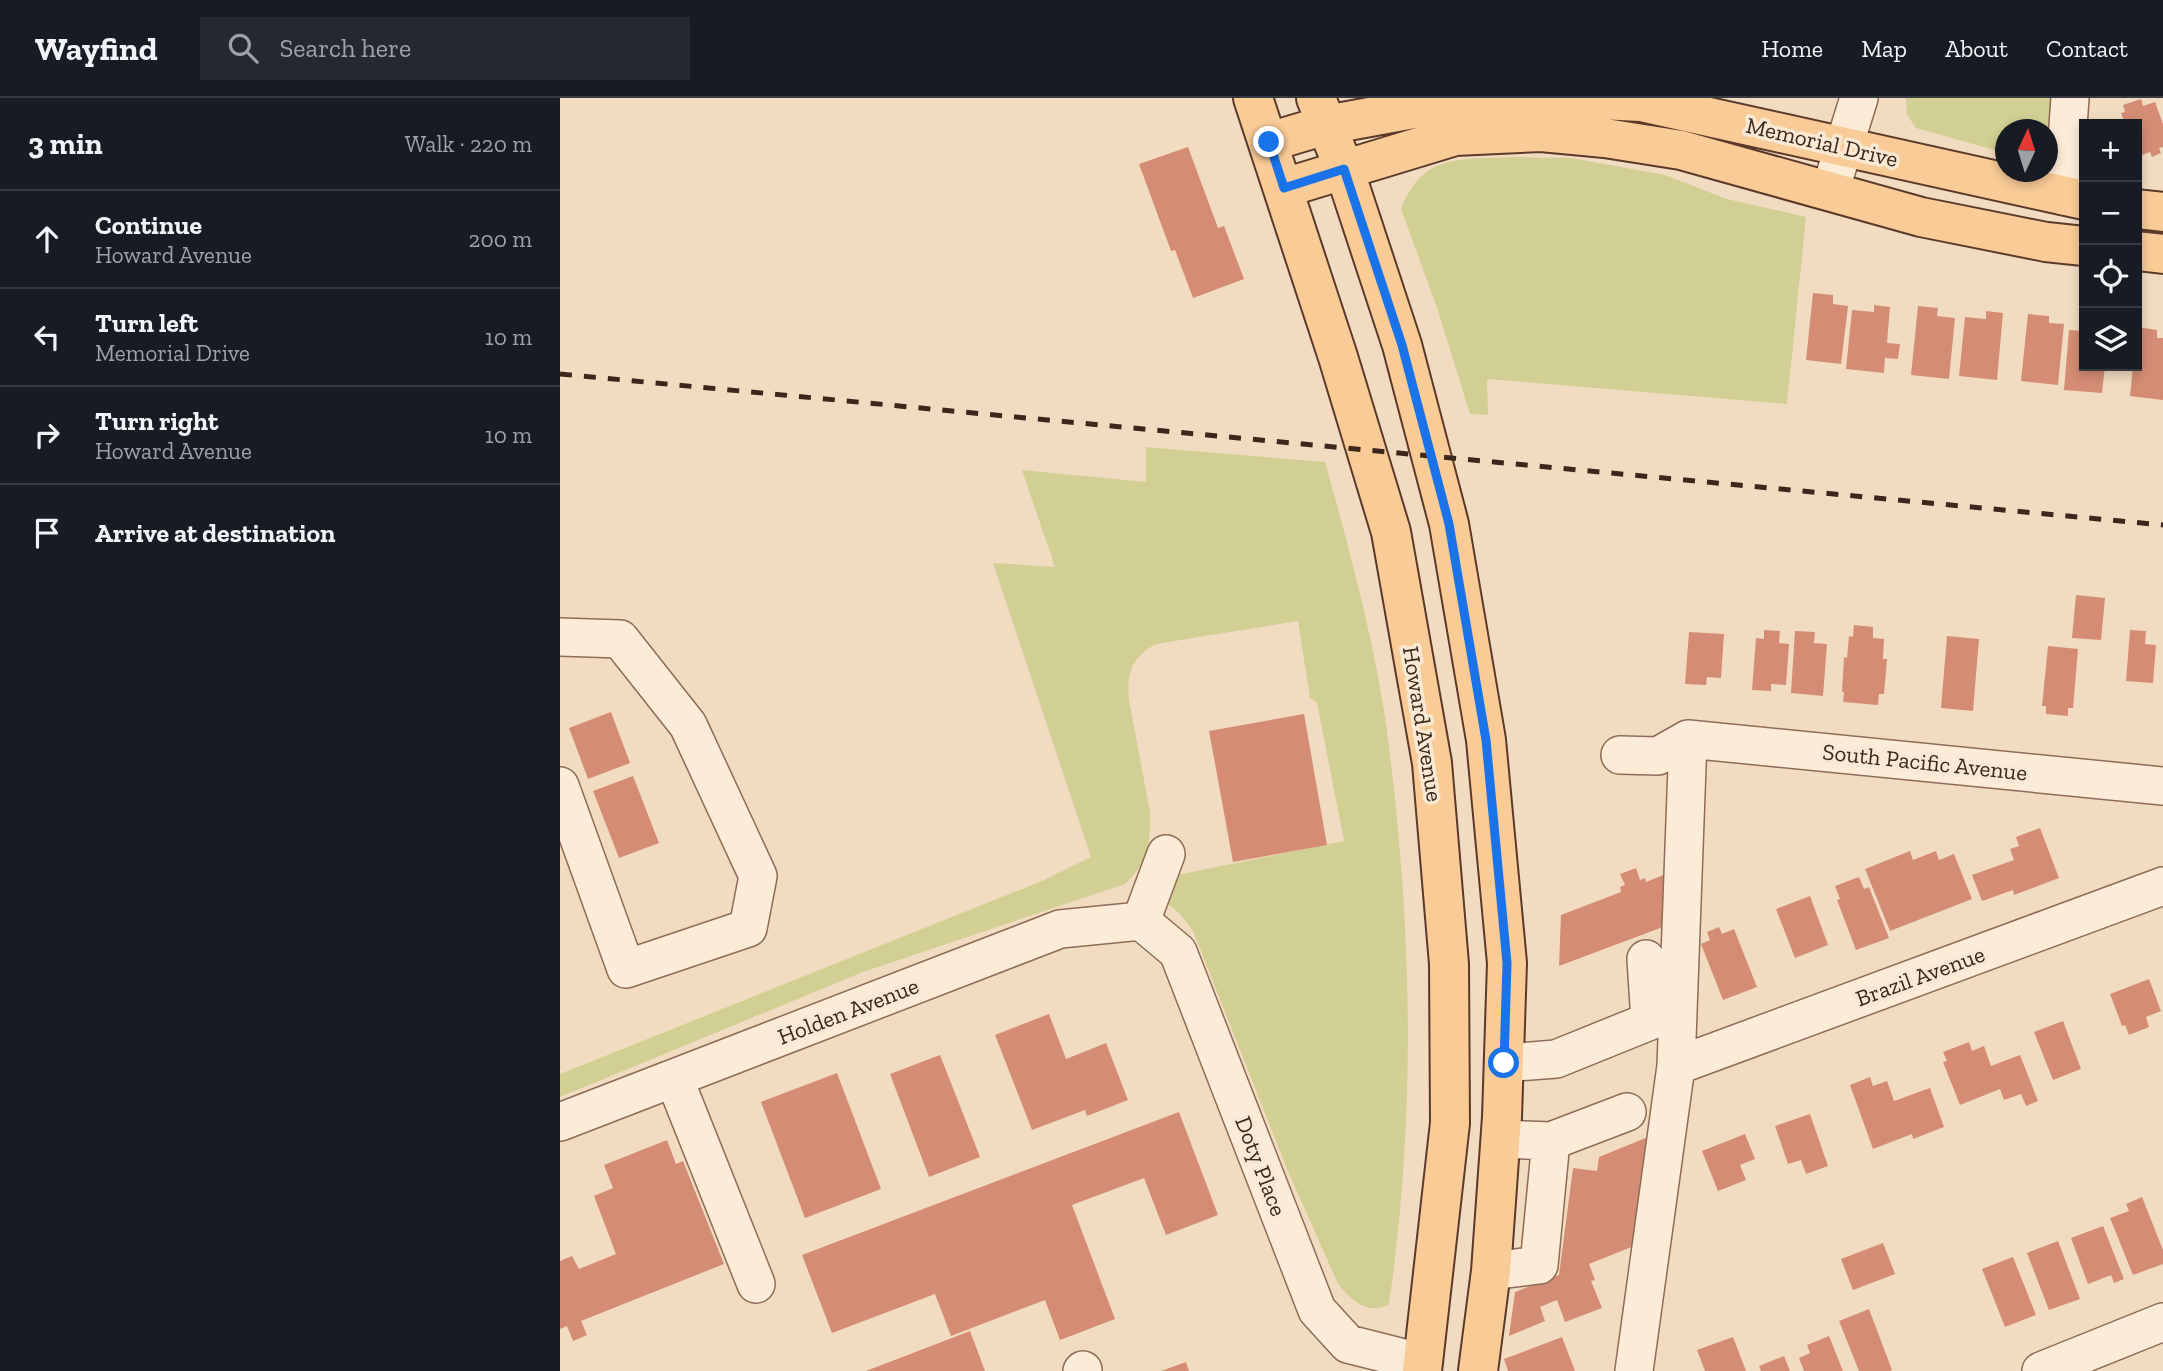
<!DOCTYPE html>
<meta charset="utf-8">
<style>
:root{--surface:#171b24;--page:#242831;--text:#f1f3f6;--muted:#9ea1a6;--line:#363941}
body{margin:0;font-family:"Zilla Slab",serif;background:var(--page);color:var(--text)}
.controls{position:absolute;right:21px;top:21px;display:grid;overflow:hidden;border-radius:0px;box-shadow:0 4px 10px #0003}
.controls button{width:63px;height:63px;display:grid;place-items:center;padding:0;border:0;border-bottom:2px solid var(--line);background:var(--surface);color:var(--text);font:35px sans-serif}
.compass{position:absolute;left:1435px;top:21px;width:63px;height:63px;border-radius:50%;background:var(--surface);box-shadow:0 4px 10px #0003;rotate:4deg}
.stop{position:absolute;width:21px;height:21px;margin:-16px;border:5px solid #1a73e8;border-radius:50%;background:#fff}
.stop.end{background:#1a73e8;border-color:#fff;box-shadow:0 2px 7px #0008}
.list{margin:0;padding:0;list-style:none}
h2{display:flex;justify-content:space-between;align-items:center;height:91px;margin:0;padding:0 28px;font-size:30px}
h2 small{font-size:23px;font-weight:400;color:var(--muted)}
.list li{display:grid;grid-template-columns:46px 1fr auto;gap:21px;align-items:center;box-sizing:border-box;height:98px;padding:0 28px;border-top:2px solid var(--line)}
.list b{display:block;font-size:26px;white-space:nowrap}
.list p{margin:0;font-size:23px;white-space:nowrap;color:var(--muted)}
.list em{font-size:23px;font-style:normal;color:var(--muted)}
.icon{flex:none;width:38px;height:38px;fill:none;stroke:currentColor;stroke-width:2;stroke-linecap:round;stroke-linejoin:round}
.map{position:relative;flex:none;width:1603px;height:1273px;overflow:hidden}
header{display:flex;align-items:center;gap:42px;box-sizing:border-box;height:98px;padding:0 35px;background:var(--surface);border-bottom:2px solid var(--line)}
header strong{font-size:33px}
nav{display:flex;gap:38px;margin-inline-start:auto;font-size:24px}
.search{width:490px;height:63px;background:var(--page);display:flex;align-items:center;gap:18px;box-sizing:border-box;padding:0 24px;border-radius:0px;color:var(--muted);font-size:26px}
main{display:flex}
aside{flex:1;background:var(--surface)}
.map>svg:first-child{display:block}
.green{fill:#d2cf94}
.building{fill:#d48d74}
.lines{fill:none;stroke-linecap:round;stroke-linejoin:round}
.minor-casing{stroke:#8e6c57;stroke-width:40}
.major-casing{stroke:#5b3a2b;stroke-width:42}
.minor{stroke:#fcebd6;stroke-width:37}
.major{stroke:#f9cb96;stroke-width:38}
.rail{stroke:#3c271c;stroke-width:5;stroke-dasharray:12 12;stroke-linecap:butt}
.route{stroke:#1a73e8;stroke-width:9}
.labels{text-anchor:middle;stroke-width:7;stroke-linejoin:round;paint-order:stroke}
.street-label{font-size:23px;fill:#3c271c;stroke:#f9e8d2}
</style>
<header>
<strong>Wayfind</strong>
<div class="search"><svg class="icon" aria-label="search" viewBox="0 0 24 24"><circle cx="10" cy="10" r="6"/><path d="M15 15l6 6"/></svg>Search here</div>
<nav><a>Home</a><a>Map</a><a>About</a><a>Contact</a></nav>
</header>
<main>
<aside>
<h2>3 min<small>Walk · 220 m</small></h2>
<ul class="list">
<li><svg class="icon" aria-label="ahead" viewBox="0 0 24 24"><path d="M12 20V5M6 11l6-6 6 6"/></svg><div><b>Continue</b><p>Howard Avenue</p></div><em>200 m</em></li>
<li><svg class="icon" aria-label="left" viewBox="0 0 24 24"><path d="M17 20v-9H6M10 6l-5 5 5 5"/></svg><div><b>Turn left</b><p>Memorial Drive</p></div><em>10 m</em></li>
<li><svg class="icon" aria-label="right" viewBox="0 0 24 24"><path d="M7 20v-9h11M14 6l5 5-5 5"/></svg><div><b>Turn right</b><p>Howard Avenue</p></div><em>10 m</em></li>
<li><svg class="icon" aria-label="arrive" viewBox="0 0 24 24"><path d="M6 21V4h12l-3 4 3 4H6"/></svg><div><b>Arrive at destination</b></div></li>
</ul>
</aside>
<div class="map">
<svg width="1603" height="1273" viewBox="0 0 1603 1273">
<rect width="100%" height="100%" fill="#f2dcc1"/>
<!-- green -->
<path class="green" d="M1346 0H1499L1488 67V32H1446L1445 55 1356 30 1347 17Z
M956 59 1012 60 1105 77 1167 101 1246 119 1227 306 927 281 928 317 910 316 877 210 841 111C863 53 904 62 956 59Z
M586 349 765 364C789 450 813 537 826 626 852 819 857 1014 829 1206 808 1218 791 1202 778 1186L727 1071 633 833 621 817 607 805 612 778 784 743 757 605 750 600 738 523 596 546C571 560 567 574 569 602L590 714C592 740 586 769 565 786L303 874 0 999V976L482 783 531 759 433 465 495 469 462 372 586 384Z"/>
<!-- building -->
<path class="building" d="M1581 1 1583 8 1595 4 1603 26V49L1599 50 1601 55 1592 59 1590 54 1577 59V26H1565L1561 15 1565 14 1563 7Z
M628 49 658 130 664 128 684 181 633 200 615 152 611 153 579 66Z
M1253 195 1273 197V206L1288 208 1281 266 1246 262Z
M1314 207 1330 209 1327 245 1340 246 1338 261 1325 260 1324 275 1286 271 1292 212 1314 214Z
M1358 208 1378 210 1377 218 1395 220 1389 281 1351 277Z
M1426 213 1443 215 1437 282 1399 278 1405 219 1426 221Z
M1468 216 1489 218V225L1504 226 1498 287 1461 283Z
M1577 229 1597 232V240H1603V302L1570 298 1573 268H1577Z
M1509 232 1524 233V268H1545L1542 295 1504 292Z
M1516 497 1545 500 1541 542 1512 540Z
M1294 527 1313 529V540L1324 541 1323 561H1327L1324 596H1319L1318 607 1283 604 1284 594H1282L1284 559 1287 560 1289 538 1293 539Z
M1204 532 1220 533 1219 545 1229 546 1226 587 1211 586V593L1192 592 1196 540 1204 541Z
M1570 532 1586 533 1585 546 1596 547 1593 585 1566 583Z
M1235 533 1255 534 1254 545 1267 546 1263 598 1231 595Z
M1129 534 1164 536 1161 580 1147 579 1146 587 1125 586Z
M1387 538 1419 541 1413 613 1381 610Z
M1488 548 1518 551 1513 610H1508V618L1486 616V608H1482Z
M51 614 70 665 28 681 9 630Z
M744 616 767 747 673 764 649 633Z
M73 678 99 745 59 760 33 693Z
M1480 730 1499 780 1454 797 1453 792 1422 803 1412 777 1454 762 1450 751 1459 748 1456 739Z
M1350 753 1353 762 1376 753 1379 762 1394 756 1412 801 1330 833 1305 771Z
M1076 770 1080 782 1085 780 1086 784 1106 776 1111 826 999 868 1001 817 1061 794 1060 789 1065 787 1060 776Z
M1299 779 1304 791 1309 789 1329 840 1296 852 1277 802 1280 801 1275 788Z
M1250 798 1268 847 1235 860 1216 811Z
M1159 829 1162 836 1174 831 1197 889 1163 902 1141 846 1150 842 1147 834Z
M1589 881 1601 913 1586 919 1589 929 1569 937 1565 927 1562 928 1550 896Z
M489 916 506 961 546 945 568 1002 527 1018 525 1012 472 1032 435 937Z
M1503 923 1521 971 1493 982 1474 934Z
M1409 944 1412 953 1424 948 1431 968 1460 957 1478 1003 1466 1008 1461 996 1444 1002 1440 991 1400 1007 1383 964 1387 963 1383 954Z
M380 957 420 1059 369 1079 330 976Z
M277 975 321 1091 245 1120 201 1004Z
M1310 979 1313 988 1327 983 1334 1003 1370 990 1384 1029 1353 1041 1352 1036 1313 1051 1290 987Z
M619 1014 658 1117 606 1137 584 1080 512 1107 555 1221 500 1242 485 1202 391 1238 375 1196 272 1235 242 1157Z
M1250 1016 1268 1068 1246 1076 1241 1062 1228 1066 1215 1028Z
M1185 1036 1195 1061 1180 1067 1186 1082 1158 1093 1142 1053Z
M1093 1037 1079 1146 1029 1166 1035 1182 1031 1183 1042 1210 1005 1224 997 1202 980 1209 985 1223 949 1238 955 1194 999 1177 1013 1070 1037 1073 1039 1059Z
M107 1042 116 1066 123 1063 164 1166 21 1223 27 1237 13 1243 7 1228 0 1231V1163L12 1158 19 1171 56 1156 34 1098 53 1090 44 1067Z
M1582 1099 1603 1152V1166L1573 1177 1550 1120 1569 1113 1566 1106Z
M1543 1128 1564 1181 1554 1185 1551 1177 1528 1186 1511 1140Z
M1498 1143 1520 1201 1489 1212 1467 1155Z
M1323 1145 1335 1176 1293 1192 1281 1161Z
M1453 1159 1476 1217 1445 1229 1422 1171Z
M1309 1211 1332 1272 1330 1273H1299L1279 1223Z
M410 1233 425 1273H306Z
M1269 1238 1283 1273H1244L1239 1260 1250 1255 1247 1247Z
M1002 1239 1015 1273H948L944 1261Z
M1173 1239 1186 1273H1145L1137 1252Z
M1224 1258 1230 1273H1201L1199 1268Z
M626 1264 629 1273H601Z"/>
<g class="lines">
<defs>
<path id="minor" d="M1270 93 1299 0
M1503 98 1510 0
M0 539 60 541 128 627 198 778 188 830 66 871 0 688
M1128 641 1603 688
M1060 657 1098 658 1128 641
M581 823 618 854 757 1212 788 1246 863 1265
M581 823 606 756
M944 965 996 961 1090 923 1086 861
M1116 968 1603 788
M114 980 196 1186
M0 1024 500 831 581 823
M941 1041 991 1043 1067 1014
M931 1173 979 1167 991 1043
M522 1273 523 1272
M1074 1273 1116 968 1128 641
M1481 1273 1603 1224"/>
<path id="major" d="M693 0 778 259 831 434 872 665 889 866 890 1025 862 1273
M756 0 784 71 842 247 889 426 926 642 947 865 942 1019 931 1173 918 1273
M709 44 766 27 897 3 1000 0 1081 4 1524 102
M724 90 895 38 981 34 1045 40 1121 52 1361 119 1486 144 1524 148
M1577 111 1603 114
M1577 153 1603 156"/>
</defs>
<!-- minor casing -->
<use href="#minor" class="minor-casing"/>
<!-- major casing -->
<use href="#major" class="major-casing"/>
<!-- minor -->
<use href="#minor" class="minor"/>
<!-- major -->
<use href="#major" class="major"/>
<!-- rail -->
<path class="rail" d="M0 276 1603 427"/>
</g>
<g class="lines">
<!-- route -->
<path class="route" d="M709 44 724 90 784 71 842 247 889 426 926 642 947 865 944 965"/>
</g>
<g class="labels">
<!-- street labels -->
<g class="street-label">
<text transform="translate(1262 44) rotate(13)" y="8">Memorial Drive</text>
<text transform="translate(863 626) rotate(81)" y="8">Howard Avenue</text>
<text transform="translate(1365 664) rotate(6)" y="8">South Pacific Avenue</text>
<text transform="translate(1360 878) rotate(-20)" y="8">Brazil Avenue</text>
<text transform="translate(288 913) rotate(-21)" y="8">Holden Avenue</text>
<text transform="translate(701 1068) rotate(69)" y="8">Doty Place</text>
</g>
</g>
</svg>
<div class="controls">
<button>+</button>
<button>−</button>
<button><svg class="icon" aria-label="locate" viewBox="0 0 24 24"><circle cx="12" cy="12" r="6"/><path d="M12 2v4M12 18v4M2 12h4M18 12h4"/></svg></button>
<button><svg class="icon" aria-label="layers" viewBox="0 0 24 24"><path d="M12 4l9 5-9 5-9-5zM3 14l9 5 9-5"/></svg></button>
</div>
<svg class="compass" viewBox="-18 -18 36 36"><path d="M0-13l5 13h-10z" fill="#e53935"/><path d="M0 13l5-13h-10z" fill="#9ea1a6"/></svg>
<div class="stop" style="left:944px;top:965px"></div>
<div class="stop end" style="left:709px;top:44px"></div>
</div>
</main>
